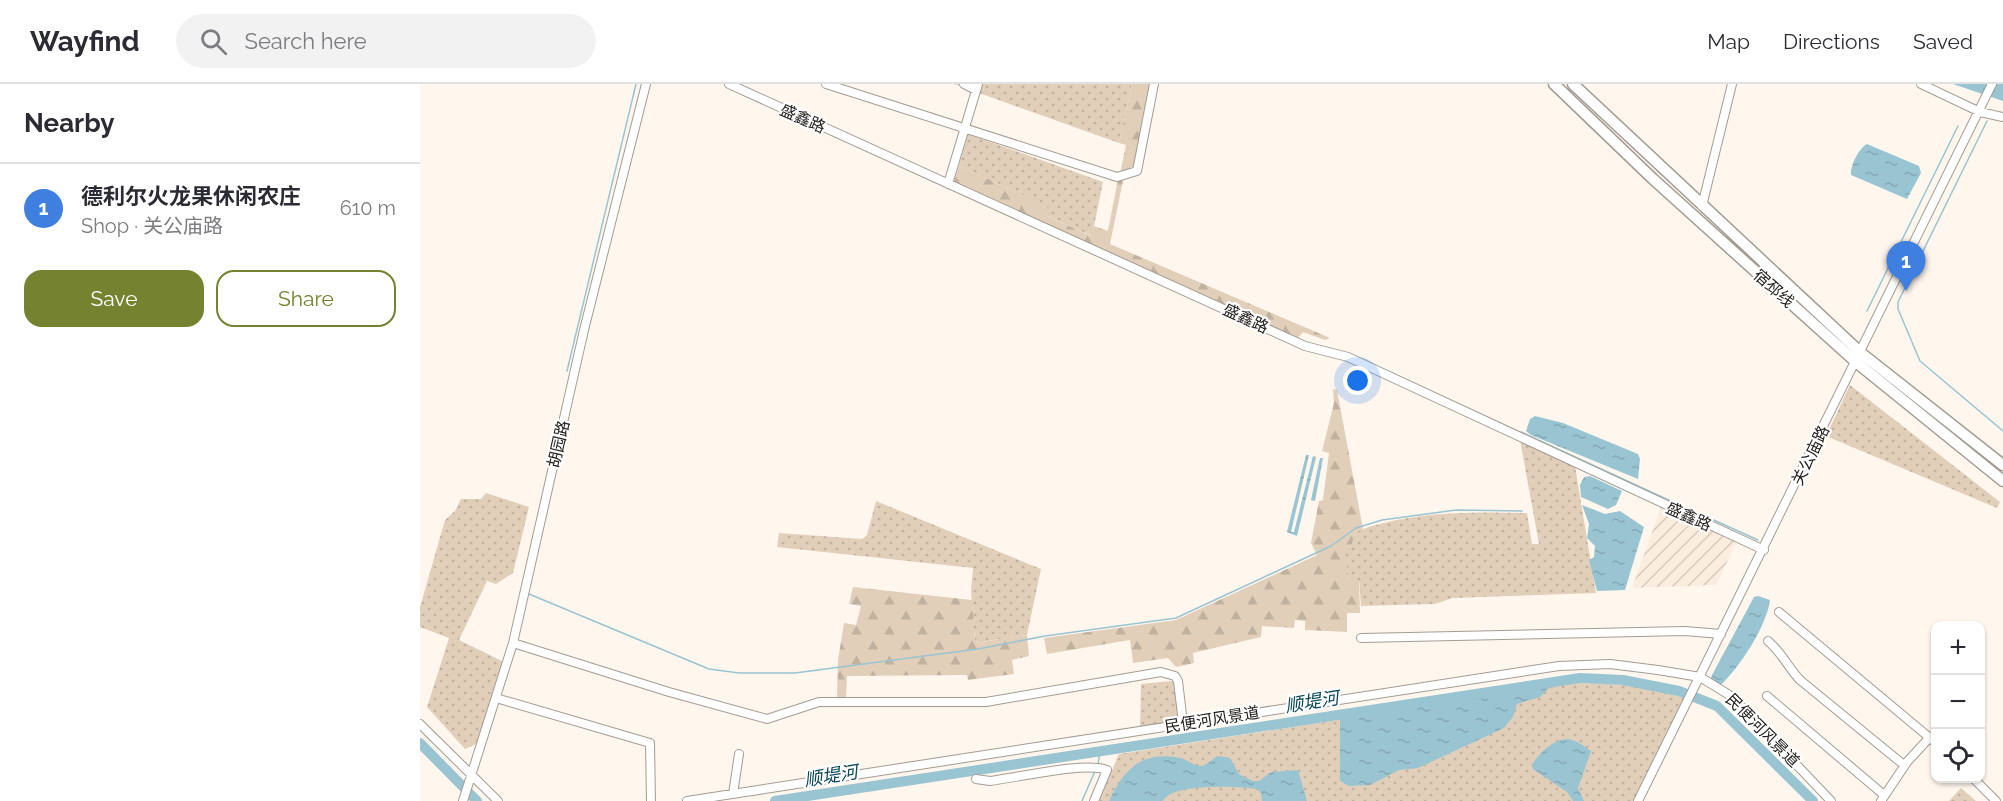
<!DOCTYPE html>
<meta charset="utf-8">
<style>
:root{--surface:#fff;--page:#f2f2f3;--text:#2b2b33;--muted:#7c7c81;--line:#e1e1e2;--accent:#75822f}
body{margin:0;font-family:Raleway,"Noto Sans SC",sans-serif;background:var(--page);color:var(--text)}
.controls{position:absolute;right:18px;bottom:18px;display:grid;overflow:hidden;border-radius:12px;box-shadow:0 2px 4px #0004}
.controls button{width:54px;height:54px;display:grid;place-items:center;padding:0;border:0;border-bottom:2px solid var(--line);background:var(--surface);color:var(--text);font:30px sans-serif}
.you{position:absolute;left:938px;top:297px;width:21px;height:21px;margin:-15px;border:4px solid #fff;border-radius:50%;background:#1a73e8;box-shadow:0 0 0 9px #1a73e833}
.badge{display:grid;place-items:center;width:39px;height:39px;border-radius:50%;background:var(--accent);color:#fff;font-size:20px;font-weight:700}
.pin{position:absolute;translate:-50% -50px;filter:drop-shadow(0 2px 3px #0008)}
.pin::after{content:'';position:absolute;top:32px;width:21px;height:18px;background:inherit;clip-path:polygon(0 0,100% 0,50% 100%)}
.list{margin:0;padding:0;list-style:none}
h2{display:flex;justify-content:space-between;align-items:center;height:78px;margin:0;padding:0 24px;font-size:26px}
h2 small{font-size:20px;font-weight:400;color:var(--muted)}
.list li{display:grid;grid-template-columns:39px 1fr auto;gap:18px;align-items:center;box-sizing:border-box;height:90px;padding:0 24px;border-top:2px solid var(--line)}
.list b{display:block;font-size:22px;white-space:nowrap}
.list p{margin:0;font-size:20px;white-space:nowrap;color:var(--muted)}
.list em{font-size:20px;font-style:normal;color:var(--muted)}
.actions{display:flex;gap:12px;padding:18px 24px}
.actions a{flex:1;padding:14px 0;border:2px solid var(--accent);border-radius:18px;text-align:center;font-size:21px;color:var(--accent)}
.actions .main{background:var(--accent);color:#fff}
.icon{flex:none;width:33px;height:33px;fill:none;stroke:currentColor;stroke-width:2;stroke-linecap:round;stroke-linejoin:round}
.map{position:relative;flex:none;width:1583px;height:717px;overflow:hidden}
header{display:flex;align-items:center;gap:36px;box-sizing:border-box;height:84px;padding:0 30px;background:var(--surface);border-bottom:2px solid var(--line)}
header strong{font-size:28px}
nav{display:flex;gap:33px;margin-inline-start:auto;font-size:21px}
.search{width:420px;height:54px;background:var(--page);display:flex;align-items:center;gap:15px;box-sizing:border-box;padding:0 21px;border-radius:33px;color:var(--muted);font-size:22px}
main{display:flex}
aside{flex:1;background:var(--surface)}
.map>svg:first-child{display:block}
.industrial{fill:url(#industrial-furrows)}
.green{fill:url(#green-dots)}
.forest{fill:url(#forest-firs)}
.water{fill:url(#water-ripples)}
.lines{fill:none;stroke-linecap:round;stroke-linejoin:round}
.stream{stroke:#99c4d2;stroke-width:1.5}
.river{stroke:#99c4d2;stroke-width:10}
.minor-casing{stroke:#a39c93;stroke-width:10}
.major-casing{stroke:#a39c93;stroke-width:13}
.minor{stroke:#fff;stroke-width:8}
.major{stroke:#fff;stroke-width:10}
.labels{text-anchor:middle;stroke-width:4.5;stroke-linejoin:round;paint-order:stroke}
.street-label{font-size:16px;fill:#24211e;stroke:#fff}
.water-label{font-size:18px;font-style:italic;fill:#074656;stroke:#fff}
</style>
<header>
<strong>Wayfind</strong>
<div class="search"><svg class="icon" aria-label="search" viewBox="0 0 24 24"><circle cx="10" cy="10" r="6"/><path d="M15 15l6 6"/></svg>Search here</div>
<nav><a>Map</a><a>Directions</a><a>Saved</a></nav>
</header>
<main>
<aside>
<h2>Nearby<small></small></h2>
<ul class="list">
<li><span class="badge" style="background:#3f7fe0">1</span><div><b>德利尔火龙果休闲农庄</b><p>Shop · 关公庙路</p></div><em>610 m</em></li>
</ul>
<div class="actions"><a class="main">Save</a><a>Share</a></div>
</aside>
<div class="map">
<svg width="1583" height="717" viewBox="0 0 1583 717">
<defs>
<pattern id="industrial-furrows" width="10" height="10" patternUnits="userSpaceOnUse" patternTransform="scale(1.5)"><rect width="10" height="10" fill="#faeddd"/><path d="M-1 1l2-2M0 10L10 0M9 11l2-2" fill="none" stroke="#d6cbbd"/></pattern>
<pattern id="green-dots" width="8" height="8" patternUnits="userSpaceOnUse" patternTransform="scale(1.5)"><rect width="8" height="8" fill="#e1cfba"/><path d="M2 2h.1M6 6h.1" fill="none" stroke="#c1b19f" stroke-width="1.8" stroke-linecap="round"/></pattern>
<pattern id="forest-firs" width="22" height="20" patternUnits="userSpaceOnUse" patternTransform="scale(1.5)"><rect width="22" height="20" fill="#e1cfba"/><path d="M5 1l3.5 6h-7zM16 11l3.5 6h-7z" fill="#c1b19f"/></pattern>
<pattern id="water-ripples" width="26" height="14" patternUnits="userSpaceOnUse" patternTransform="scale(1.5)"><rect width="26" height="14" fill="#99c4d2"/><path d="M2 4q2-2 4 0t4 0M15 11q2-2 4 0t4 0" fill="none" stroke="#84a8b4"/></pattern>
</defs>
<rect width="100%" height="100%" fill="#fff7ee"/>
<!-- industrial -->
<path class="industrial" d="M1241 423 1317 457 1296 501 1212 504Z"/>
<!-- green -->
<path class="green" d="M534 0H712L699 59Z
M548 50 683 98 672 152 625 131 627 122 539 82Z
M1430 301 1580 418 1577 424 1406 352Z
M1100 356 1155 382 1176 509 1033 514 1015 520 941 522 939 496H929L923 466 932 460 935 448C991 427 1048 428 1107 429L1112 460H1119Z
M66 409 109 423 93 489 76 500 67 497 39 556 84 578 56 660 45 665 7 623 29 554 0 543V523L25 436 35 427 41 415H61Z
M456 417 621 485 607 551 555 559 551 507 553 484 357 463 359 449 442 455 447 451Z
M751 597 756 599 761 638 720 644 721 600Z
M1156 599C1191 600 1232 600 1265 615L1214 717H679L699 670Z
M1541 704 1556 717H1529Z"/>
<!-- forest -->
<path class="forest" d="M712 0H731L714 83 700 90 706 61 699 59Z
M539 82 628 122 625 131 671 152 674 142 688 147 698 95 703 97 690 160 910 254 905 256 883 248 878 254 534 98Z
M913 305 917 306 943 445 935 448 932 460 924 466 929 496H939L940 529H927V548L885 546V537L875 536 874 544 842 542 841 553 773 569 774 579 756 583 748 574 713 579 710 556 627 570 624 554 756 536 897 471 891 459 899 417 903 416 909 369 902 367 914 319Z
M433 503 552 516 555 559 607 551 609 572 592 576 594 590 548 596 547 591 427 592 426 614 417 613 418 576 424 539 436 541 441 522 429 520Z"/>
<!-- water -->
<path class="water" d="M1533 0H1583V17Z
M1447 60 1499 82 1501 89 1487 115 1431 91C1430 82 1439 64 1447 60Z
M1115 332 1143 339 1218 370 1220 375 1218 395 1111 351 1106 347 1110 335Z
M886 371H889L871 448H874L893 372 896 373 877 452 867 448Z
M900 374H903L895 417 891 416Z
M1170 392 1202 407 1196 421 1188 425 1161 413 1160 401 1164 393Z
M1162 421 1185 430 1200 427 1224 443 1205 506 1177 507 1169 476 1174 473 1175 462 1167 454 1169 440Z
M1338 512 1350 516C1346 544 1320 582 1301 601L1291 595 1292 591 1334 513Z
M1130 603 1120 613 1097 620 1093 633 1084 644 998 684 979 686 950 701 929 702 920 697V635Z
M1148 655 1158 658 1171 667 1158 704 1164 717H1153L1147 708 1113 685 1112 681C1120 668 1132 656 1148 655Z
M798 672 810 674 819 690 833 697H839L851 688 878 686 887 717H842L841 709 837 705C819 702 751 699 743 717H689C704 685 722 666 761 674 768 676 775 683 782 682 788 680 792 675 798 672Z"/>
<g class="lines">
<!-- stream -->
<path class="stream" d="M1567 37 1478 218V225L1500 277 1583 347
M1447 227 1538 42
M147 287 216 0
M1101 348 1279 430
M1287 433 1338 456
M109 510 289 585 319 589H375L558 565 625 552 756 534 911 462 936 444 962 436 1036 426 1102 427
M678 680 680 669
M662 717 675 687"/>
<!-- river -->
<path class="river" d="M0 659 57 717
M355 717 1160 594 1203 596 1259 607 1297 622 1393 717"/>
<defs>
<path id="minor" d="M309 0 885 262 928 273 1344 466
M406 0 697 93 717 87 734 0
M544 0 556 6
M1501 0 1560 28 1583 33
M528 100 558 0
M1282 122 1312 0
M1359 528 1516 659
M941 554 1265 547 1301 550
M1348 557C1363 570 1367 582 1380 596L1484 681
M93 559 249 608 347 635 399 618H566L741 588 755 592 758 597 763 639
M1347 612 1464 711
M76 614 230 659 231 717
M0 640 78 717
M1553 694 1576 717
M556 695 570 697C595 694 667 677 687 686L674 717
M313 710 319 670
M43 717 93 559 164 246 226 0
M267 717 1139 582 1190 580 1238 586 1280 593 1311 612 1411 717
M1218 717 1572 0
M1461 717 1487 678 1510 653"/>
<path id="major" d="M1134 0 1233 95 1436 278 1583 397
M1153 0 1441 269 1583 381"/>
</defs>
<!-- minor casing -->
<use href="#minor" class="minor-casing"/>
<!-- major casing -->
<use href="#major" class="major-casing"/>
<!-- minor -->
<use href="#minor" class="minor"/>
<!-- major -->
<use href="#major" class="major"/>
</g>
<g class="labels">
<!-- street labels -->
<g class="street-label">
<text transform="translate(383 34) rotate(24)" y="6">盛鑫路</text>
<text transform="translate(1354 204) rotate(42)" y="6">宿邳线</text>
<text transform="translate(826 234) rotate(25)" y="6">盛鑫路</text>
<text transform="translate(138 360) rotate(-77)" y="6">胡园路</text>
<text transform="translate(1390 371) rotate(-64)" y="6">关公庙路</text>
<text transform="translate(1269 432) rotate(24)" y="6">盛鑫路</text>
<text transform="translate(792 635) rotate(-9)" y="6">民便河风景道</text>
<text transform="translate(1343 646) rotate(45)" y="6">民便河风景道</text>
</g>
<!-- water labels -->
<g class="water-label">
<text transform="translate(892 618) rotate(-9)" y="6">顺堤河</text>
<text transform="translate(411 692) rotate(-9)" y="6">顺堤河</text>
</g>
</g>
</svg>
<div class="controls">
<button>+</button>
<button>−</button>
<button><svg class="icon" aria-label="locate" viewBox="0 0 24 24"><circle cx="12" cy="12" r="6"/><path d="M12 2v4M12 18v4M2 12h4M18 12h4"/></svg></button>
</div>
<div class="you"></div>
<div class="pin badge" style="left:1486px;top:207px;background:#3f7fe0">1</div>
</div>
</main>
